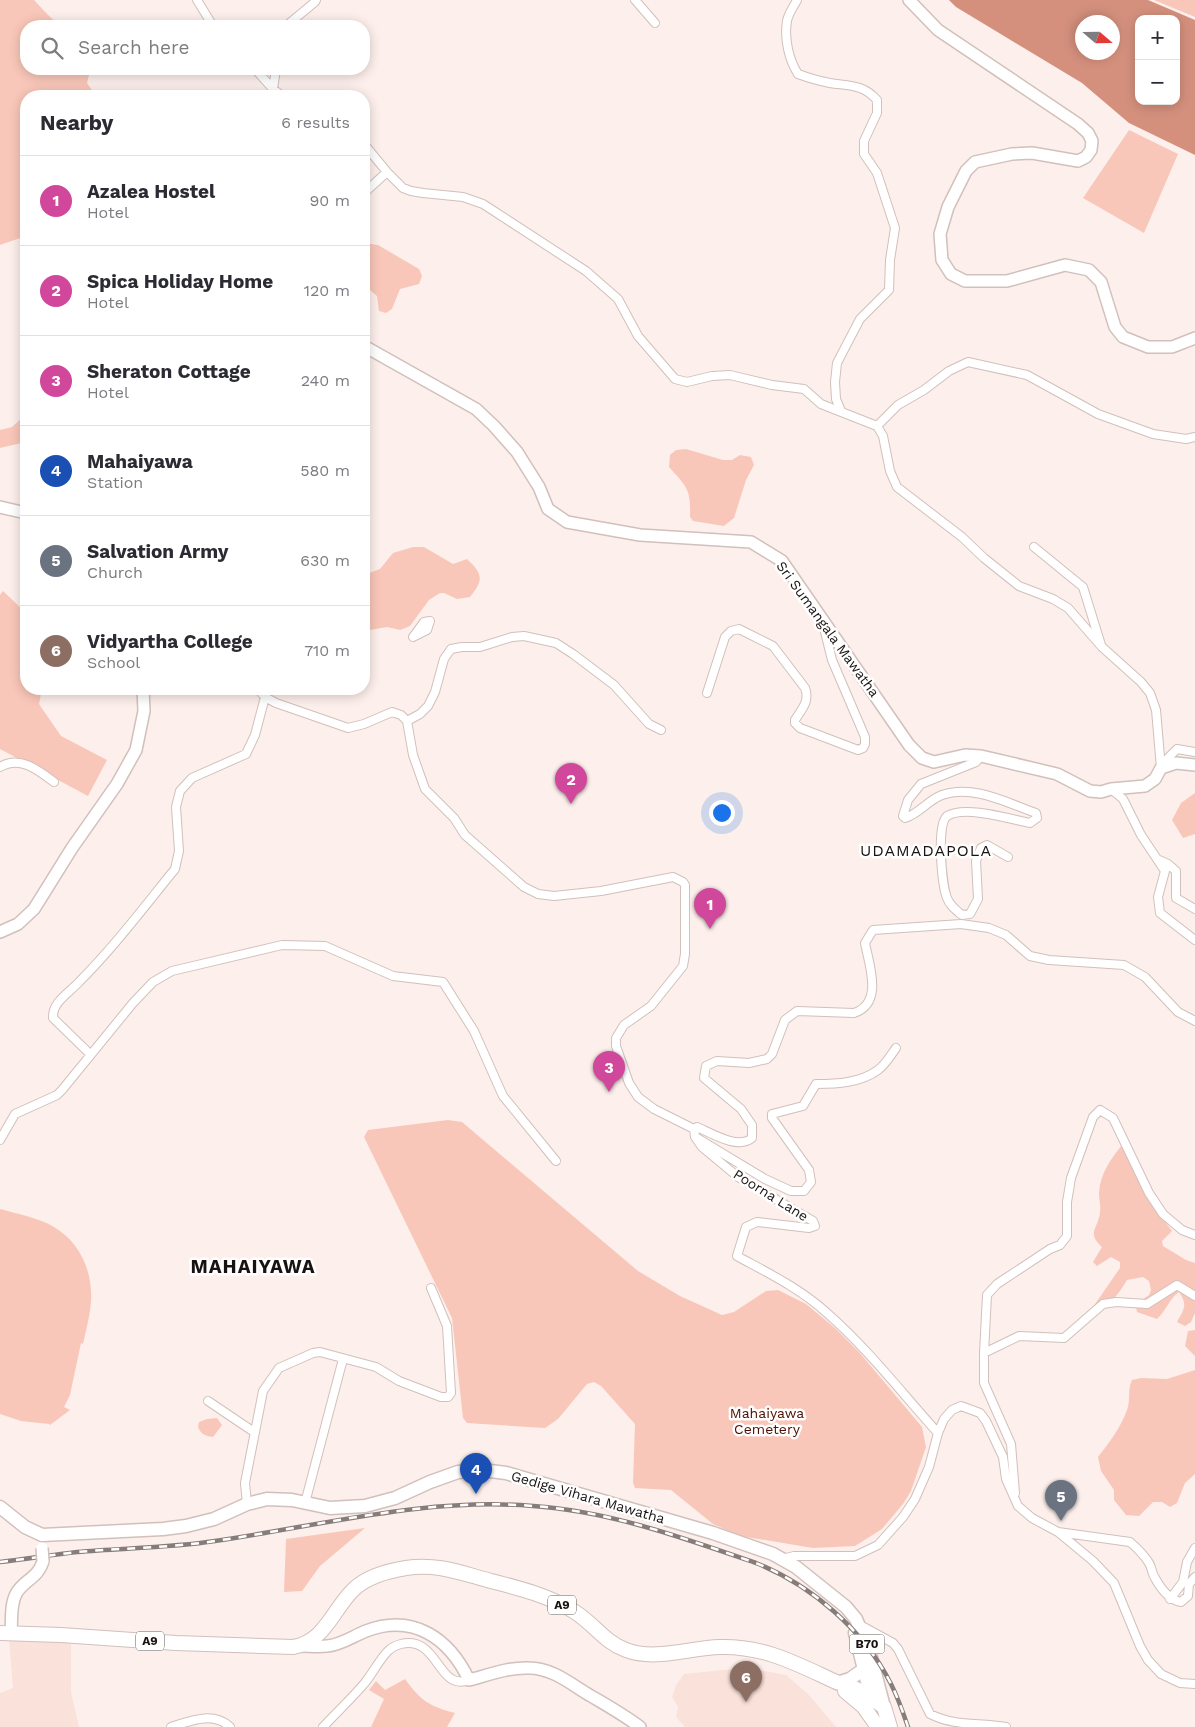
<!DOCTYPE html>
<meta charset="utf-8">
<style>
:root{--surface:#fff;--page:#f7f7f7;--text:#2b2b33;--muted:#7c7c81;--line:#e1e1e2;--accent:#2e7282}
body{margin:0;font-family:"Work Sans",sans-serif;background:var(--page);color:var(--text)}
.controls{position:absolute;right:15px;top:15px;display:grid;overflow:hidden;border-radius:10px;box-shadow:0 2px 12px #0003}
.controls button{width:45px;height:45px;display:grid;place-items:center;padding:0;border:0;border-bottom:1px solid var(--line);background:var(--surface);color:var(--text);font:25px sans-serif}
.compass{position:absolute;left:1075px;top:15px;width:45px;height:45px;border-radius:50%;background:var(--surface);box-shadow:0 2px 12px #0003;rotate:110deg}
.you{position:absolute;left:721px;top:812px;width:18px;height:18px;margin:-12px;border:4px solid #fff;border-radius:50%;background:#1a73e8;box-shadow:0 0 0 8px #1a73e833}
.badge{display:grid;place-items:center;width:32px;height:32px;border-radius:50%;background:var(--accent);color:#fff;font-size:16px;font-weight:700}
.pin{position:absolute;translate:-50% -41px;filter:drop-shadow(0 1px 2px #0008)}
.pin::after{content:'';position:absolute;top:26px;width:18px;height:15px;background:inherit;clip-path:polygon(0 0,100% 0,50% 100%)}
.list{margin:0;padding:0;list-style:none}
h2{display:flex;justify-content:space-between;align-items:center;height:65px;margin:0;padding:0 20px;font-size:21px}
h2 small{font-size:16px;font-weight:400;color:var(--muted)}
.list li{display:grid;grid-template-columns:32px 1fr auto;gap:15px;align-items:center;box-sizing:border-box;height:90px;padding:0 20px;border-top:1px solid var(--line)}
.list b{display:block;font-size:19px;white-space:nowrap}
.list p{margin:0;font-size:16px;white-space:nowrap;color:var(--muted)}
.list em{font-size:16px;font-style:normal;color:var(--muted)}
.icon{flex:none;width:28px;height:28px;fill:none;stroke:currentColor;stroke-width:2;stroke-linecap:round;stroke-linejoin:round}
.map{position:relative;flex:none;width:1195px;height:1727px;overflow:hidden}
.search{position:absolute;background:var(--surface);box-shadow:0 2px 12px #0003;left:20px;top:20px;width:350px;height:55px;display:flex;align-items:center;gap:12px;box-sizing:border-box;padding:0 18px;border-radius:20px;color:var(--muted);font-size:19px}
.panel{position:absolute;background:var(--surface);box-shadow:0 2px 12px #0003;left:20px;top:90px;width:350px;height:605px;border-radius:20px}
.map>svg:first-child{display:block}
.built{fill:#fae1d9}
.green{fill:#f9c7b9}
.water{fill:#d4907d;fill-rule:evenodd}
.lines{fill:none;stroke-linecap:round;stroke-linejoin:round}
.street-casing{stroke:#d1c0bb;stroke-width:10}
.secondary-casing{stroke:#d1c0bb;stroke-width:14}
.primary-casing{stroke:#d1c0bb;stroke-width:15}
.highway-casing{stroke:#d1c0bb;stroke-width:16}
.street{stroke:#fff;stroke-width:8}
.secondary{stroke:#fff;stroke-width:11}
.primary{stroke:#fff;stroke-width:12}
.highway{stroke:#fff;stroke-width:14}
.rail-casing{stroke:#867d7a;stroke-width:4.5}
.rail{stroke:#fff;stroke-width:2.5;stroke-dasharray:8;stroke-linecap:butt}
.secondary-bridge-casing{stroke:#d1c0bb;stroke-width:14;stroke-linecap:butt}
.secondary-bridge{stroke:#fff;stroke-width:11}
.labels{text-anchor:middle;stroke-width:5;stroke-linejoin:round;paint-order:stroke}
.shield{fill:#fff;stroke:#5d5a58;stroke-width:1}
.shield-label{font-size:12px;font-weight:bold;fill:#181311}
.street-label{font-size:14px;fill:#181311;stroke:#fff}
.park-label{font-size:14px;fill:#4d1101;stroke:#fff}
.quarter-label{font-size:16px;letter-spacing:1px;fill:#181311;stroke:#fff}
.district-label{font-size:19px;font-weight:bold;letter-spacing:1px;fill:#181311;stroke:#fff}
</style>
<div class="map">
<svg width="1195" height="1727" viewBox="0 0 1195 1727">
<rect width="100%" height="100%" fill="#fdefeb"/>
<!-- built -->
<path class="built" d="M9 1639 71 1640V1693L79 1727H0V1693L13 1688Z
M733 1669 758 1670 786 1675 809 1695 836 1727H685L676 1717 678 1707 672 1697 676 1685 684 1674Z"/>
<!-- green -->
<path class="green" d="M0 0H34L50 17 62 26H26V69H93L89 75 87 83 96 96H26V236L0 245Z
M1154 0H1195V17Z
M1129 130 1178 154 1144 233 1083 198Z
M365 243 378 245 419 269 422 276 419 284 400 289 392 309 386 313 379 311 377 296 364 285Z
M26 402V442L0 448V430L12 427 22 418V406Z
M686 449 723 460H732L740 455 751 457 754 465 746 480 734 518 724 526 693 521 690 517C691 489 687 487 669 467L670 455 676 450Z
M413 547H424L453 564 467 559C483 574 484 580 470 597L457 599 444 593H440L429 600 410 626 400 630 387 627 370 630 364 629V575L380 569 393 553Z
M3 591 26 613V689H42L39 704 61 736 107 760 88 796 0 749V595Z
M1195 793V834L1183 838 1172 820 1181 803Z
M448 1120 462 1122 638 1271 680 1296 722 1315 734 1312 766 1291 778 1290 806 1304 835 1328 859 1352 922 1427 926 1447 911 1491 903 1504 882 1529 855 1546 813 1548 740 1536 713 1524 671 1490 635 1488 633 1483 635 1424 601 1386 594 1382 587 1384 558 1419 545 1428 467 1423 463 1418 452 1318 364 1137 368 1130Z
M1123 1144 1144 1193 1172 1231 1162 1241 1163 1246 1186 1260 1195 1263V1313L1191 1322 1185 1326 1177 1322C1184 1309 1188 1305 1179 1292 1168 1300 1167 1310 1157 1319L1137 1312 1136 1307 1139 1302 1149 1295 1151 1290 1149 1281 1143 1277 1127 1280C1118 1295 1112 1303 1096 1310L1093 1307 1120 1268V1262L1111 1257 1097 1266 1093 1262 1102 1247C1086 1232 1098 1230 1100 1212 1101 1206 1099 1199 1099 1193 1100 1174 1111 1158 1123 1144Z
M0 1209C18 1214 39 1218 54 1227 81 1243 93 1273 91 1302 90 1316 86 1330 83 1344L81 1343 70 1395 64 1407 70 1410 50 1425 49 1424 21 1421 0 1414Z
M1195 1330V1356L1185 1346 1188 1331Z
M1195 1370V1474L1185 1483 1177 1503 1170 1507 1162 1502H1153L1139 1516 1126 1515 1114 1500V1490L1101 1471 1098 1457C1109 1443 1121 1427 1127 1410 1131 1400 1127 1391 1132 1380L1141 1378 1167 1379Z
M217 1418 222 1425 213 1437C205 1436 201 1434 198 1427L199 1422 207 1419Z
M365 1528 320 1566 302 1591 284 1592 286 1539Z
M405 1679C421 1701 429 1706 455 1713L447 1727H371L384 1699 369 1690 376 1681 385 1690Z"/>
<!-- water -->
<path class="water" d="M949 0H1148L1195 20V155L1129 123 1082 83 956 7ZM1139 19H1176V101H1139ZM1082 22H1112V52H1082Z"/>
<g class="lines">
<defs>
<path id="street" d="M197 0 213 26
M635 0 655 23
M797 0C794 6 788 14 787 21 784 39 789 60 798 74 809 78 819 81 830 83 849 86 863 84 877 100V113L864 141V154L877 173 895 228 890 260 889 290 860 319 837 363 835 382 836 399 841 411
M286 26 315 2 316 0
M255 69 273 89 282 96
M273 89 276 69
M364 144 387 172 403 188 411 191 423 193 463 197 483 204 586 271 618 299 638 336 675 379 687 382 712 376 730 375 772 385 804 389 821 404 877 426 883 436 890 471 897 487 962 537 984 558 1019 586 1053 599 1068 608 1102 647 1141 682 1150 693 1156 710 1161 768
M364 193 387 172
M877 426 898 405 924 390 949 371 968 362 1027 375 1098 414 1153 434 1186 439 1195 437
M1034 547 1083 587 1101 645
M430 621 427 630 413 637 424 622Z
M258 689 265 697 276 703 348 728 364 724 392 712 401 715 407 721 413 755 425 789 454 818 465 835 524 887 538 894 554 896 601 891 673 877 683 882 685 885V954L683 966 651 1006 624 1025 616 1038V1046L629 1083 638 1097 654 1109 694 1129
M707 693 725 637 731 631 739 629 773 646 805 688C810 701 802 709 795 720V723L800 728 858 750 863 748 865 744V737L832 660 823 624
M407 721 420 714 428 706 435 692 444 659 451 649 462 647H480L512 637 524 636 556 643 573 654 614 685 649 724 661 730
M981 756 976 762 921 784 908 800 903 816 905 818C919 814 928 800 942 795 973 784 1007 803 1036 813L1037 818 1030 823C1010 819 965 805 947 816 936 825 942 885 947 898 950 906 956 910 962 915L970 914 978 899 976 861 981 848 987 845 1008 857
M0 767C20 755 38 770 54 782
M1161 768 1168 758 1177 749 1195 752
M1111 789 1123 799 1141 835 1165 871 1158 897 1160 913 1195 940
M1159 860 1168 864 1176 871V898L1195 909
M90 1054 53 1018C52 1002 69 993 79 982 114 947 144 907 175 869L179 851 176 807 180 791 192 778 246 754 255 735 265 697
M697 1138 765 1179 791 1191H804L811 1182 809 1170 772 1118V1114L803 1106 816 1084C837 1084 860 1083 878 1070 885 1065 891 1055 896 1048
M0 1140 15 1114 57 1095 62 1090 133 1003 153 982 172 971 282 945 325 946 393 976 443 982 474 1031 503 1096 556 1161
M984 1353 1019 1336 1064 1338 1103 1304 1116 1302 1147 1304 1177 1285 1195 1296
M208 1401 254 1432
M938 1433C902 1393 868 1349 827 1313 801 1289 768 1273 737 1256L746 1227 757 1222 809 1228 815 1226 813 1221 738 1177 702 1147 695 1137 694 1129 697 1127C711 1133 738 1150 752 1138V1125L741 1109 704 1078 706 1066 717 1061 749 1063 767 1059 772 1054 785 1020 797 1011 854 1013C884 1003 869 965 865 943L873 930 961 924 989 928 1006 935 1030 956 1049 960 1124 965 1145 977 1178 1012 1195 1021
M1015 1493 1011 1444 984 1383V1353L987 1295 997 1284 1050 1249 1060 1245 1067 1236V1202L1071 1178 1093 1117 1100 1110 1113 1118 1149 1193 1163 1214 1182 1230 1195 1235
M305 1503 343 1359
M247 1504 245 1483 263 1391 279 1368 313 1353 320 1352 376 1367 399 1381 441 1397H448L451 1393 447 1326 431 1288
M1058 1532 1093 1561 1114 1583 1140 1646 1148 1660 1161 1674 1180 1683 1195 1684
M782 1559 794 1556H855L878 1545 903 1517 915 1499 929 1467 938 1433 944 1419 952 1410 961 1406 980 1413 986 1421 1003 1457 1006 1479 1018 1506 1032 1518 1058 1532 1130 1542C1137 1548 1144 1555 1149 1563 1152 1568 1152 1574 1155 1578 1161 1589 1169 1600 1181 1602L1188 1596 1189 1584 1195 1577
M1170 1599 1183 1582 1187 1562 1195 1548
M860 1625 893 1643 898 1649 930 1714C956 1727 978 1722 1006 1727
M171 1727C190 1721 213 1711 230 1727
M323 1727C336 1713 350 1700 363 1685 372 1675 378 1661 388 1651 391 1648 397 1645 401 1644 439 1635 437 1692 469 1680"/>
<path id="secondary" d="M909 0 938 30 1078 124 1088 133 1092 141 1091 150 1086 157 1078 161 1032 153 1012 154 975 162 966 171 948 207 940 234 942 260 951 274 965 281H1007L1065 265 1089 270 1101 282 1115 327 1123 337 1148 347H1172L1195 338
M364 346 476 409 494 426 517 452 539 487 548 509 567 522 640 535 751 542 782 561 909 745 922 758 934 762 965 755 981 756 1057 774 1090 791 1101 792 1111 789 1145 786 1155 779 1161 768 1176 763 1195 765
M0 507 26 513
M0 932 18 924 34 909 72 848 117 784 136 750 144 711 143 689
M11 1634C12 1622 10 1605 16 1594 23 1580 38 1579 43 1561
M300 1646C309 1646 318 1647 327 1646 341 1645 353 1636 366 1631 413 1613 449 1638 469 1680 488 1675 509 1667 529 1668 553 1668 572 1685 591 1696 608 1706 624 1715 640 1727"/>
<path id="primary" d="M0 1507 25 1527 42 1535 163 1529 186 1526 214 1519 247 1504 267 1499 292 1500 330 1508 365 1506 395 1498 430 1482 458 1472 482 1470 506 1473 713 1533 773 1554 796 1567 846 1607 856 1619 869 1650 884 1707
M855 1633 871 1698
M837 1683 850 1679 864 1669"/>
<path id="highway" d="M0 1633 61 1635 176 1643 293 1647C325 1642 333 1609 354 1589 368 1576 387 1571 406 1568 437 1563 461 1573 491 1581 519 1588 550 1596 575 1612 594 1624 604 1642 626 1650 655 1661 689 1648 720 1647 764 1646 795 1663 834 1681 840 1684 846 1684 852 1687 863 1691 874 1700 884 1707L890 1727
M845 1691 863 1706 878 1727"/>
</defs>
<!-- street casing -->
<use href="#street" class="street-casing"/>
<!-- secondary casing -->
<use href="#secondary" class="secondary-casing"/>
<!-- primary casing -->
<use href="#primary" class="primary-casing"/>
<!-- highway casing -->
<use href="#highway" class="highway-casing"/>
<!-- street -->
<use href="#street" class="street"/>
<!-- secondary -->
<use href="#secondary" class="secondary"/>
<!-- primary -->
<use href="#primary" class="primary"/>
<!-- highway -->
<use href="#highway" class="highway"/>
<defs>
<path id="rail" d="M0 1562C26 1559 51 1555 77 1552 122 1548 169 1548 215 1541 319 1526 427 1497 533 1506 609 1511 684 1538 756 1563 811 1585 864 1630 891 1684 898 1698 903 1712 908 1727"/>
</defs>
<!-- rail casing -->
<use href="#rail" class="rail-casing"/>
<!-- rail -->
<use href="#rail" class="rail"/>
<defs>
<path id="secondary-bridge" d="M42 1548 43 1561"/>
</defs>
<!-- secondary-bridge casing -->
<use href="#secondary-bridge" class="secondary-bridge-casing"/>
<!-- secondary-bridge -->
<use href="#secondary-bridge" class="secondary-bridge"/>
</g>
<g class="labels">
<!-- shield labels -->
<g class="shield">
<rect x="548" y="1595.5" width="28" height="19" rx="4"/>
<rect x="136" y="1631.5" width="28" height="19" rx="4"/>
<rect x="849.5" y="1634.5" width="35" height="19" rx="4"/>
</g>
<g class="shield-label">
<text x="562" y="1609">A9</text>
<text x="150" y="1645">A9</text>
<text x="867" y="1648">B70</text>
</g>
<!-- street labels -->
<g class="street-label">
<text transform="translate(828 629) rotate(54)" y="5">Sri Sumangala Mawatha</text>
<text transform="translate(771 1195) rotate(32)" y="5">Poorna Lane</text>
<text transform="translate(588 1497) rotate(16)" y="5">Gedige Vihara Mawatha</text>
</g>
<!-- park labels -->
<g class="park-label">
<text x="767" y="1418">Mahaiyawa<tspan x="767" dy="16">Cemetery</tspan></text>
</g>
<!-- quarter labels -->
<g class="quarter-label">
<text x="926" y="856">UDAMADAPOLA</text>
</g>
<!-- district labels -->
<g class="district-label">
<text x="253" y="1273">MAHAIYAWA</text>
</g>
</g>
</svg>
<div class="controls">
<button>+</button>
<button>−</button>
</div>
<svg class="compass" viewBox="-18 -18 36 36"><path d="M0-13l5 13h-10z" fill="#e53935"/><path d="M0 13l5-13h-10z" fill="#7c7c81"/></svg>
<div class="you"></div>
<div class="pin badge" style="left:710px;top:929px;background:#d1479c">1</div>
<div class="pin badge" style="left:571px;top:804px;background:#d1479c">2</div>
<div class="pin badge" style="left:609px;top:1092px;background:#d1479c">3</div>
<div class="pin badge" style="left:476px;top:1494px;background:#1a4fb4">4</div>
<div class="pin badge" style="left:1061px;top:1521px;background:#6b7280">5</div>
<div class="pin badge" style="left:746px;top:1702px;background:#8d6e63">6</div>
<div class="search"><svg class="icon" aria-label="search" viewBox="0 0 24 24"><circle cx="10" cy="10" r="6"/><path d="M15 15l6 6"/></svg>Search here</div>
<section class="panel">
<h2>Nearby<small>6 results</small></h2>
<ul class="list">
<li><span class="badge" style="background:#d1479c">1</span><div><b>Azalea Hostel</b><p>Hotel</p></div><em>90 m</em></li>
<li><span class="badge" style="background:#d1479c">2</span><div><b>Spica Holiday Home</b><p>Hotel</p></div><em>120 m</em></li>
<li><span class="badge" style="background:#d1479c">3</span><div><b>Sheraton Cottage</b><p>Hotel</p></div><em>240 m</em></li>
<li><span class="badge" style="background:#1a4fb4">4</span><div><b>Mahaiyawa</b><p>Station</p></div><em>580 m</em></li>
<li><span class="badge" style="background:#6b7280">5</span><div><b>Salvation Army</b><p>Church</p></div><em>630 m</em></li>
<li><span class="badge" style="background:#8d6e63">6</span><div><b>Vidyartha College</b><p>School</p></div><em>710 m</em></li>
</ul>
</section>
</div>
